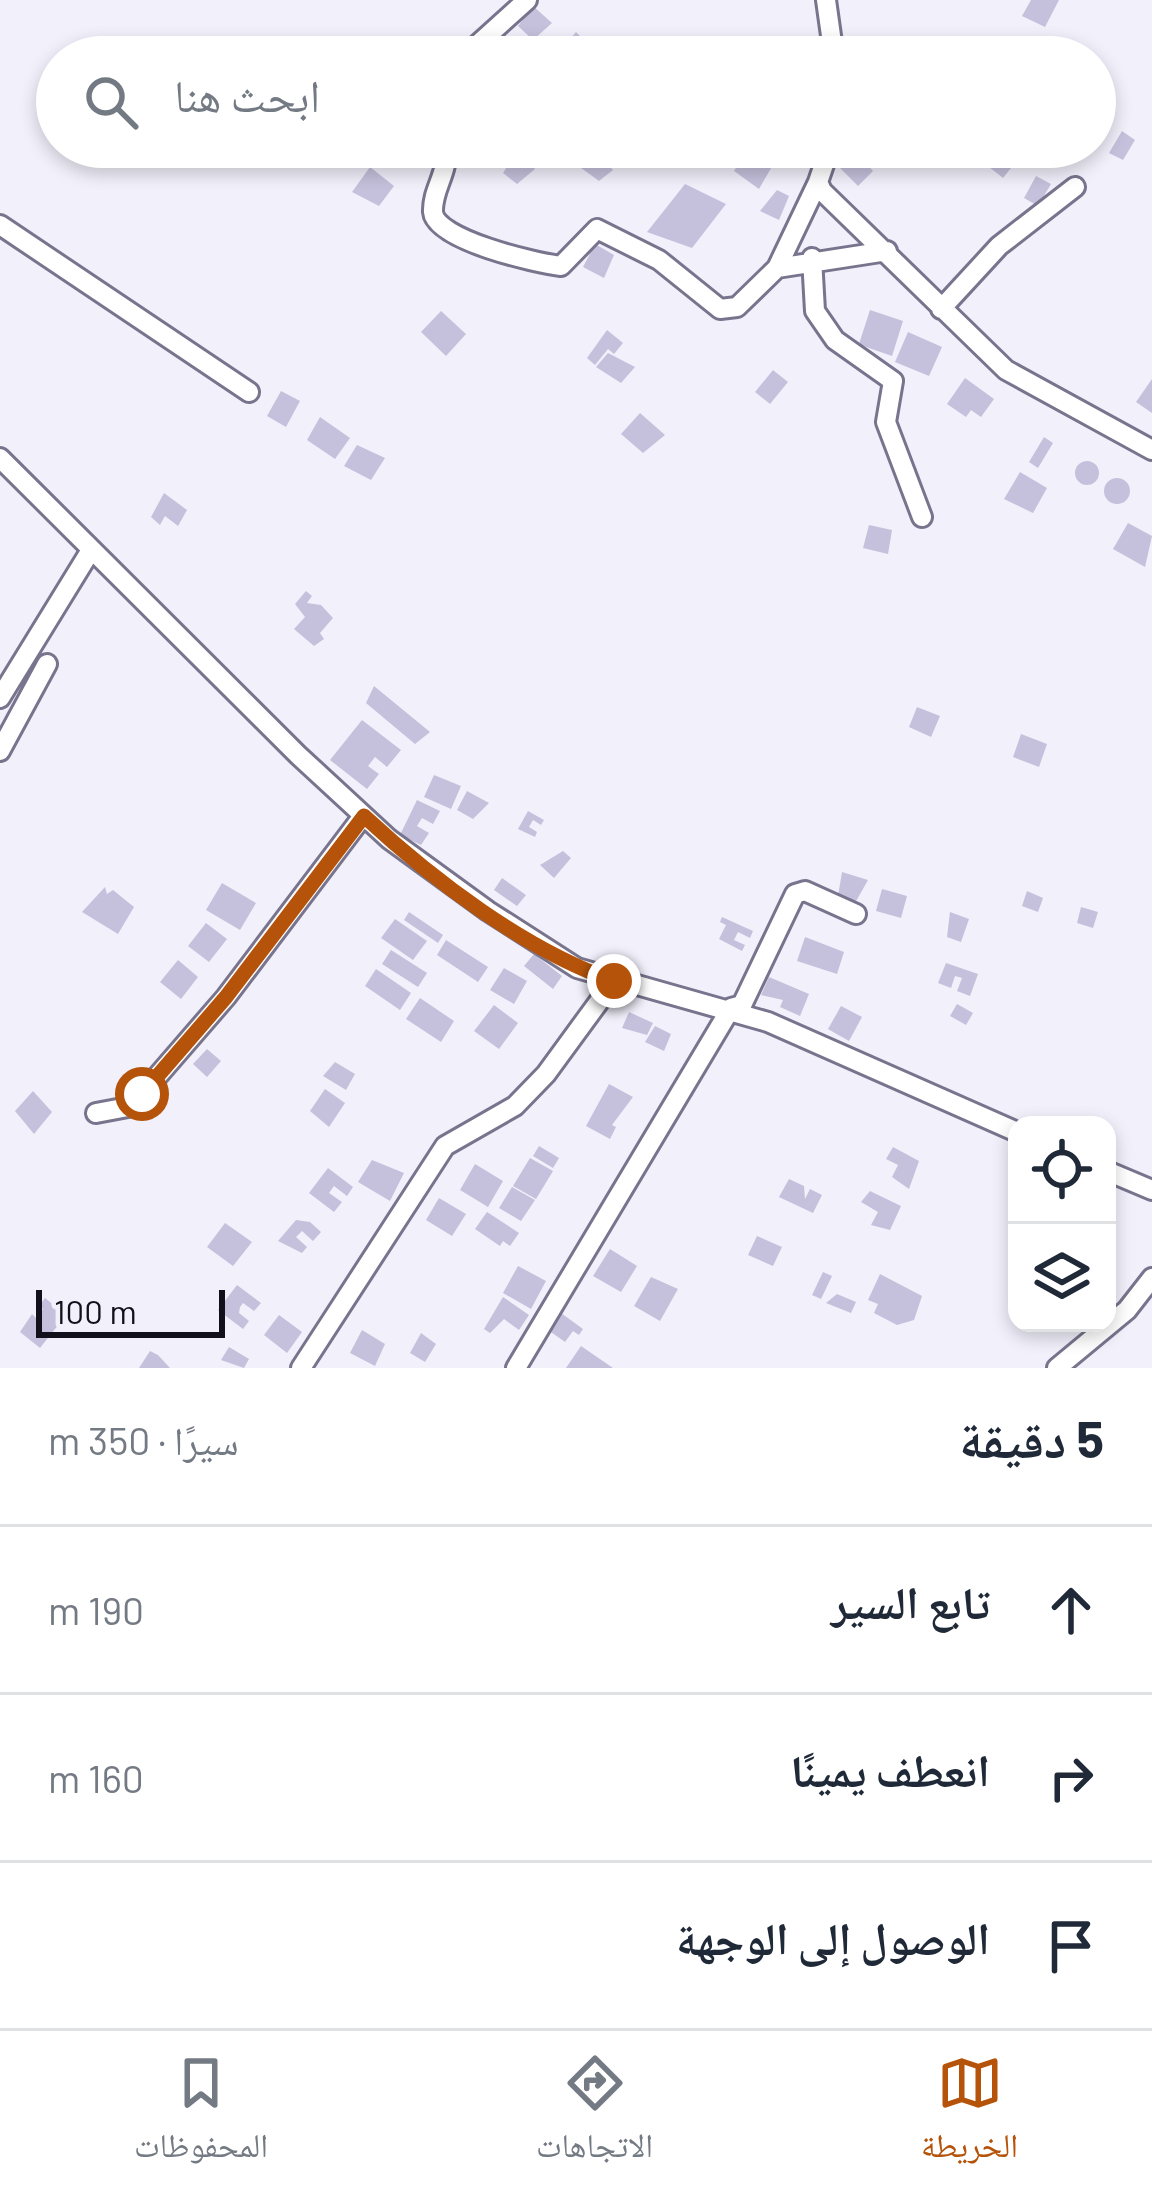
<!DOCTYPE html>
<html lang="ar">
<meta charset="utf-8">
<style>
:root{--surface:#fff;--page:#f6f6f7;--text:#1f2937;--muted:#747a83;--line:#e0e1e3;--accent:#b45309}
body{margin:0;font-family:Barlow,"Noto Naskh Arabic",sans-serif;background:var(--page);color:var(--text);direction:rtl}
.controls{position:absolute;right:36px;bottom:36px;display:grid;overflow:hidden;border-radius:24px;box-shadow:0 6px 18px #0003}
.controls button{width:108px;height:108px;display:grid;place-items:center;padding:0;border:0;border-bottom:3px solid var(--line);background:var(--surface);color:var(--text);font:60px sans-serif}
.scale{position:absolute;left:36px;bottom:30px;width:189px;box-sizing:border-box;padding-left:12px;border:6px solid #12101a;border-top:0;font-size:33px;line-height:42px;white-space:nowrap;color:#12101a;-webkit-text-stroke:9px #f1f0fb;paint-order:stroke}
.stop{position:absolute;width:36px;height:36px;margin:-27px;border:9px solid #b45309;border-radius:50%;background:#fff}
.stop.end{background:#b45309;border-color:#fff;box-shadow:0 3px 12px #0008}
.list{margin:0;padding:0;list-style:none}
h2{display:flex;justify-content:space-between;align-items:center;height:156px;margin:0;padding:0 48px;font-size:51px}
h2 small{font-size:39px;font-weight:400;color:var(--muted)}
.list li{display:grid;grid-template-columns:78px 1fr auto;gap:36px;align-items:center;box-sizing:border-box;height:168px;padding:0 48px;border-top:3px solid var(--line)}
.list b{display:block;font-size:45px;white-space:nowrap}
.list em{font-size:39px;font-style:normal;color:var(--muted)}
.icon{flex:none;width:66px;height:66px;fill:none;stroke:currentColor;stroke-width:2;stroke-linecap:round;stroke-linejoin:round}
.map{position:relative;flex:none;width:1152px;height:1368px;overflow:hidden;direction:ltr}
.search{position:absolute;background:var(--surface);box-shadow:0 6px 18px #0003;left:36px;right:36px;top:36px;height:132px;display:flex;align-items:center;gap:30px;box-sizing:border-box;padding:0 42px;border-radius:66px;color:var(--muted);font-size:45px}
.sheet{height:660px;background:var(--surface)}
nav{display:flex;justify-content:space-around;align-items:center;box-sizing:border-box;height:168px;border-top:3px solid var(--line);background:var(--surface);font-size:33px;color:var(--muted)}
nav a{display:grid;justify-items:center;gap:6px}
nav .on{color:var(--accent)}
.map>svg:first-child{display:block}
.building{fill:#c5c1dc}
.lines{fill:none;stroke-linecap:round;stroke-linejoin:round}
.minor-casing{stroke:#78748d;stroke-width:24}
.minor{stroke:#fff;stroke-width:18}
.route{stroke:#b45309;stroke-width:15}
</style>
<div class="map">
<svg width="1152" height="1368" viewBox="0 0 1152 1368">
<rect width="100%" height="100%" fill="#f1f0fb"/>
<!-- building -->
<path class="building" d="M1031 0H1059L1045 27 1022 16Z
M533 6 552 23 533 40 518 26Z
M576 32 591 47 587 57H555Z
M879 46V57H858L856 47Z
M1122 131 1135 140 1123 160 1109 153Z
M391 147H416L403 164 388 152Z
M749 147 781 151 759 189 734 171Z
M594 150 613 170 599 181 577 165Z
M854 150 873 171 858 186 838 166Z
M517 151 535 169 517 184 503 173Z
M999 155 1011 168 1003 178 989 167Z
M370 167 394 186 379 206 352 192Z
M1036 176 1051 184 1038 206 1024 198Z
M685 184 726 204 692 248 647 232Z
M777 190 789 196 779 220 760 211Z
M595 244 614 255 604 278 583 267Z
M870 310 903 321 892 356 849 341 859 344Z
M441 311 466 334 446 356 421 332Z
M607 330 623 343 614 354 608 349 595 365 587 358Z
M908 332 942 347 929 376 895 362Z
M608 353 635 367 621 383 596 367Z
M773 370 788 382 770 404 755 392Z
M965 378 994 399 981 417 971 410 966 417 947 404Z
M1152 379V413L1136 402Z
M281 391 300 401 286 427 267 416Z
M640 413 665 435 643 453 621 434Z
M320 417 350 438 335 459 307 440Z
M1044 437 1053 443 1038 468 1029 462Z
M357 445 385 458 371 480 344 466Z
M1075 473a12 12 0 1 1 24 0a12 12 0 1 1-24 0Z
M1020 472 1047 488 1033 513 1004 499Z
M1104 491a13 13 0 1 1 26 0a13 13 0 1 1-26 0Z
M164 493 187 510 178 526 165 516 160 525 151 517Z
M1128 523 1152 536 1145 567 1113 549Z
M869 525 892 530 888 554 863 548Z
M306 591 312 596 307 603 321 605 333 618 320 633 324 639 314 646 294 629 305 617 295 604Z
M374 686 430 732 415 744 366 703Z
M917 707 940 716 931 737 909 727Z
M362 720 401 750 387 767 375 757 368 766 379 774 367 789 330 760Z
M1021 734 1047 744 1039 767 1013 757Z
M434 775 461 786 451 809 424 797Z
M467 791 489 803 473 819 457 810Z
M417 800 440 811 433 824 422 818 417 826 429 833 421 845 400 835Z
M528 811 544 820 541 825 533 820 529 827 537 832 535 837 518 829Z
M563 851 571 858 554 878 540 865Z
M842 872 868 880 855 903 838 896Z
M502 878 526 895 517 906 494 890Z
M222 883 256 903 240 930 206 910Z
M105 887 107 894 113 890 134 907 118 934 82 912Z
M882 889 907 896 901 918 876 911Z
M1027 891 1043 898 1038 912 1022 906Z
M1081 907 1098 912 1093 928 1077 923Z
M409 912 443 935 438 943 404 920Z
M950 912 969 919 961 942 947 937Z
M722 917 753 931 750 938 738 932 734 940 745 945 742 951 719 939 726 925 720 922Z
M395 919 427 941 413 960 381 938Z
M206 923 227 939 209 962 188 946Z
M805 937 844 952 837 974 797 961Z
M446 940 488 967 478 982 437 955Z
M391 950 427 973 418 987 382 964Z
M534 954 562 976 553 989 524 966Z
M178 960 198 977 181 999 160 982Z
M946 963 978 974 970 996 957 991 962 978 955 976 951 988 938 983Z
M504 968 527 981 514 1004 490 990Z
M376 969 411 993 400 1010 365 986Z
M769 977 809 994 800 1016 780 1007 783 1000 761 995Z
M420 998 454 1021 441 1042 406 1019Z
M957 1004 973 1013 966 1025 950 1016Z
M494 1005 518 1023 499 1049 474 1031Z
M841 1006 862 1017 849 1041 828 1029Z
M629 1012 653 1023 647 1035 622 1028Z
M655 1026 671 1034 664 1051 645 1042Z
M207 1049 221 1061 207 1077 193 1064Z
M335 1062 355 1074 346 1090 323 1076Z
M609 1084 633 1097 612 1125 616 1127 610 1139 586 1126Z
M325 1089 345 1103 329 1127 310 1111Z
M33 1091 52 1112 34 1134 15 1111Z
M539 1146 559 1158 553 1168 533 1156Z
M893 1147 919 1161 909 1189 892 1177 898 1165 886 1159Z
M530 1158 553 1171 536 1199 513 1186Z
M372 1160 404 1173 390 1201 358 1182Z
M475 1164 503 1181 488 1207 460 1190Z
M328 1168 353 1187 347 1196 334 1186 329 1193 342 1202 334 1212 309 1193Z
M789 1179 804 1186 805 1199 810 1189 822 1195 813 1213 779 1197Z
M512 1187 535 1200 521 1221 499 1208Z
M870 1191 901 1206 890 1230 871 1225 878 1212 861 1202Z
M439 1198 466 1214 452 1236 426 1220Z
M487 1212 519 1233 510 1246 503 1241 500 1246 475 1229Z
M296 1220 310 1222 321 1232 313 1241 302 1231 296 1237 307 1247 302 1253 278 1241Z
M225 1223 252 1242 233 1266 207 1247Z
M757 1236 782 1247 773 1266 748 1255Z
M610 1249 637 1266 621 1292 593 1276Z
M518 1266 546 1281 531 1309 503 1293Z
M823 1272 832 1276 821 1299 812 1295Z
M880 1274 922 1296 914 1320 897 1325 874 1313 878 1304 868 1300Z
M651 1277 678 1289 660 1321 634 1306Z
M237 1285 261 1303 254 1311 243 1303 240 1307 239 1313 249 1321 243 1329 218 1310Z
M837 1294 856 1302 851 1313 826 1303Z
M503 1297 529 1315 519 1330 504 1319 490 1333 484 1329Z
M45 1298 66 1315 40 1348 20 1332 32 1314 36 1318 43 1309 39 1306Z
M561 1313 583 1329 579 1335 573 1331 565 1342 548 1330Z
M279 1315 302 1332 287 1353 264 1335Z
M362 1330 385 1344 375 1366 350 1353Z
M421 1333 436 1344 425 1362 410 1353Z
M581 1346 613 1368H566Z
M229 1347 249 1359 244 1368 221 1360Z
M150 1351 158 1355 170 1368H139Z"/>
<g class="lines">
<defs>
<path id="minor" d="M826 0 834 57
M464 57 527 0
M445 147C450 172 432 188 433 212 435 240 536 263 561 266L597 229 659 260 720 309 737 307 777 268 887 251
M830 147 818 182 822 191 1006 370 1152 450
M0 225 249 392
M812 258 815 311 835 340 893 381 886 422 922 517
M777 268 818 182
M941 309 999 246 1075 187
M0 458 298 755 389 839 488 911 577 968 768 1022 1017 1132
M0 698 91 550
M0 751 47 664
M96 1113 128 1107 142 1094 226 997 363 816
M1107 1171 1152 1190
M301 1368 445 1146 515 1106 546 1074 614 981
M516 1368 731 1008 742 1005 795 894 805 891 856 914
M1057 1368 1127 1310 1152 1278"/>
</defs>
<!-- minor casing -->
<use href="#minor" class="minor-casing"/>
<!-- minor -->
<use href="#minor" class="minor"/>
</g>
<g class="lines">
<!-- route -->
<path class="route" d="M142 1094 226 997 364 816C433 880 525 950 614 981"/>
</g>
</svg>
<div class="controls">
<button><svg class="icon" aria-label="locate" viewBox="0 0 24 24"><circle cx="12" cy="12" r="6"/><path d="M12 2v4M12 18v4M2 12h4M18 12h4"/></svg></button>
<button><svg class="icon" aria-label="layers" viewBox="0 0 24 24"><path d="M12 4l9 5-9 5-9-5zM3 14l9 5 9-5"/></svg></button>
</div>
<div class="scale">100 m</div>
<div class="stop" style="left:142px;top:1094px"></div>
<div class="stop end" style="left:614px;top:981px"></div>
<div class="search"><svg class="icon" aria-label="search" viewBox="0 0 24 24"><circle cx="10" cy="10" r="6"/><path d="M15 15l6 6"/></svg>ابحث هنا</div>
</div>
<section class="sheet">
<h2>5 دقيقة<small>سيرًا · 350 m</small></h2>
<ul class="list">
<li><svg class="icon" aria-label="ahead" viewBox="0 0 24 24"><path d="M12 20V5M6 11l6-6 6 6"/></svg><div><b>تابع السير</b></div><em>190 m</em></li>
<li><svg class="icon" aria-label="right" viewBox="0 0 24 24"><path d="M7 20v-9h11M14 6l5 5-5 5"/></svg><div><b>انعطف يمينًا</b></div><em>160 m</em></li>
<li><svg class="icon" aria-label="arrive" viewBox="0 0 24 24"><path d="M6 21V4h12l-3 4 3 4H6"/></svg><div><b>الوصول إلى الوجهة</b></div></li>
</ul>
</section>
<nav>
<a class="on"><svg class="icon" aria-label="map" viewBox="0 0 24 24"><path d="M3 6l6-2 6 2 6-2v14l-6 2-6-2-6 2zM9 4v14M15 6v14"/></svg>الخريطة</a>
<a><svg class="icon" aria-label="directions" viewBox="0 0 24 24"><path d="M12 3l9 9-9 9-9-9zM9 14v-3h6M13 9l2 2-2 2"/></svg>الاتجاهات</a>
<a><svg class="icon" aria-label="saved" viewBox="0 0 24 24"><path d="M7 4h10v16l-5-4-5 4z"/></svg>المحفوظات</a>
</nav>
